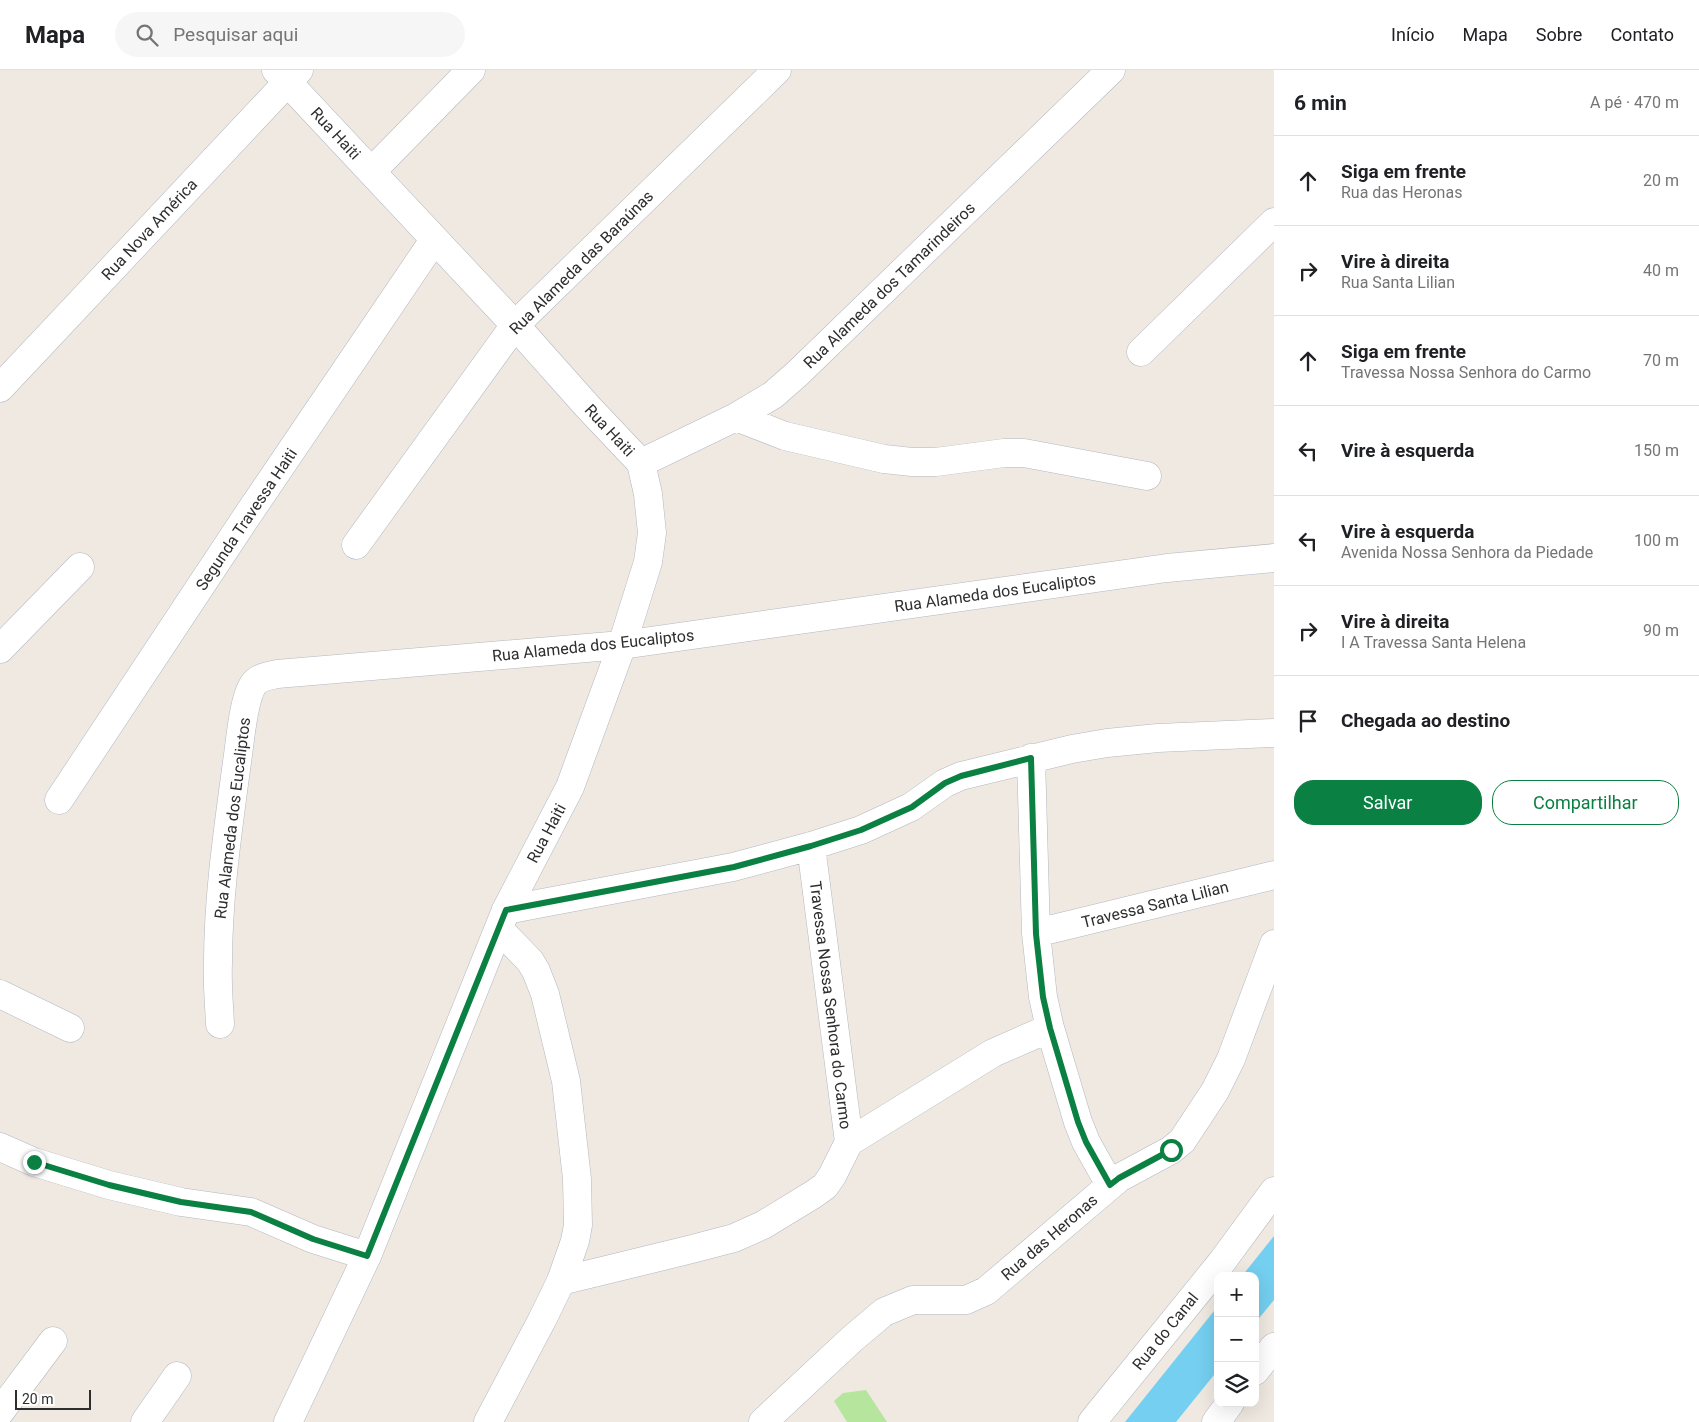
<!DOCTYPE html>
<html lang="pt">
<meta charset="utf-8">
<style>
:root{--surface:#fff;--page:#f6f6f6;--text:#202124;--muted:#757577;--line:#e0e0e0;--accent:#0b8043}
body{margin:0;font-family:Roboto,sans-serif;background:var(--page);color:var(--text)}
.controls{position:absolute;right:15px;bottom:15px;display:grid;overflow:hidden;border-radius:10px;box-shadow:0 5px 20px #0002}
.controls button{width:45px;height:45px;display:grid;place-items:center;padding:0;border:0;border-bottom:1px solid var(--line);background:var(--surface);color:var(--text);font:25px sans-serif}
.scale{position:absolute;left:15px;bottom:12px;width:76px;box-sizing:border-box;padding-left:5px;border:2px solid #2e2e2e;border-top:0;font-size:14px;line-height:18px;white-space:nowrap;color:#2e2e2e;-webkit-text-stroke:4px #fff;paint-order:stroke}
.stop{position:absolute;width:15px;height:15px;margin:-11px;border:4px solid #0b8043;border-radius:50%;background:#fff}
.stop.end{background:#0b8043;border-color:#fff;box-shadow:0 1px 5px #0008}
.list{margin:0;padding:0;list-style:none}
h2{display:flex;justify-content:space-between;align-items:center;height:65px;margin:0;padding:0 20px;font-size:21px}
h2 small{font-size:16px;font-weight:400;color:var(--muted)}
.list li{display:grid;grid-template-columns:32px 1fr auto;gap:15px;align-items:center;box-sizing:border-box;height:90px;padding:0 20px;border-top:1px solid var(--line)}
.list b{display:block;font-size:19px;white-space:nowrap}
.list p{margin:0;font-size:16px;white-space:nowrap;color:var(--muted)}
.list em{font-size:16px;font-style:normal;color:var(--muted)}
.actions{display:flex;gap:10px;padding:15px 20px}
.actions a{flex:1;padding:11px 0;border:1px solid var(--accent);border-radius:20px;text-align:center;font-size:18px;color:var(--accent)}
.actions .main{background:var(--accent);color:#fff}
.icon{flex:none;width:28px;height:28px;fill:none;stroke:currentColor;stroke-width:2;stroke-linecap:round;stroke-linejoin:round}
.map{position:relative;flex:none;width:1274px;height:1352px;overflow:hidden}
header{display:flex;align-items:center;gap:30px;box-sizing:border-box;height:70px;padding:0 25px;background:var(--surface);border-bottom:1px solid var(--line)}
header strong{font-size:24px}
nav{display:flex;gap:28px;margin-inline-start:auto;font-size:18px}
.search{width:350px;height:45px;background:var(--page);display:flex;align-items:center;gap:12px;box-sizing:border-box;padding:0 18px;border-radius:28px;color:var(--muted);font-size:19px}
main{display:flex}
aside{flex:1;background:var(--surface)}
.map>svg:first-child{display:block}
.green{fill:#b6e59e}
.water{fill:#75cff0}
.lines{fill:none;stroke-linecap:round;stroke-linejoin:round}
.minor-casing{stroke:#b4b7c1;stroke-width:29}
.tertiary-casing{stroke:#b4b7c1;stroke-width:29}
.minor{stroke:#fff;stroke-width:28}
.tertiary{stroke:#fff;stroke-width:28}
.route{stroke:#0b8043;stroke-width:6}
.labels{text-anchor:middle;stroke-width:4.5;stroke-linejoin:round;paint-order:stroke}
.street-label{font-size:16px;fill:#2e2e2e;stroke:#fff}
</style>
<header>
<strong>Mapa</strong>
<div class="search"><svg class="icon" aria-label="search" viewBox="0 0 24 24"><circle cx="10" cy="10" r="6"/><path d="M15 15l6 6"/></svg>Pesquisar aqui</div>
<nav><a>Início</a><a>Mapa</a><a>Sobre</a><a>Contato</a></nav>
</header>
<main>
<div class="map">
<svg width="1274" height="1352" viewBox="0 0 1274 1352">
<rect width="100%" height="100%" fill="#efe9e1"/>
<!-- green -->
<path class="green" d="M866 1320 887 1352H847L834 1331 843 1323Z"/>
<!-- water -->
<path class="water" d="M1274 1166V1230L1255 1253V1206H1242Z
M1218 1236V1300L1176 1352H1125Z"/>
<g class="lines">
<defs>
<path id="minor" d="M372 101 471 0
M1141 282 1274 152
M0 318 299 0
M736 347 785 366 884 389 912 392H936L1004 383H1024L1147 406
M641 393 736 347 773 325 798 303 1111 0
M356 475 515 255 777 0
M0 579 80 497
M1031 688 1036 863 1043 927 1050 958 1078 1052 1086 1072 1110 1115
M59 730 247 446 434 170
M811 776 849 1072
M506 840 733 797 811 776 861 760 911 737 945 713 961 706 1072 679 1107 673 1158 668 1274 663
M1036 863 1274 805
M0 924 70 958
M220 954C219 933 217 913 218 893 218 826 228 759 237 692 240 673 243 630 253 615 258 607 269 606 277 604L622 575 1167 498 1274 488
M849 1072 993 983 1050 958
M0 1077 34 1092 109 1115 181 1132 251 1142 313 1169 367 1186
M561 1211 692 1179 734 1168 763 1155 814 1124 825 1116 832 1106 849 1072
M0 1342 53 1271
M145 1352 177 1306
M763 1352 852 1269 884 1242 913 1230H966L986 1221 1119 1108 1171 1080 1182 1071 1215 1021 1231 989 1274 874"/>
<path id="tertiary" d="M276 0 515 255 588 337 641 393 648 424 652 463 648 492 622 575 570 717 506 840 367 1186 288 1352
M1255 1301 1274 1277
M488 1352 542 1250 561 1211 575 1171 578 1155 577 1109 566 1011 545 924 536 901 530 891 499 859
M1092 1352 1221 1193 1274 1121
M1216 1352 1230 1333"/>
</defs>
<!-- minor casing -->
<use href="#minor" class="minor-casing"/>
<!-- tertiary casing -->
<use href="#tertiary" class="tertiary-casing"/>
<!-- minor -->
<use href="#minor" class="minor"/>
<!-- tertiary -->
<use href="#tertiary" class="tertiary"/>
</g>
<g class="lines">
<!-- route -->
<path class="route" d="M34 1092 109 1115 181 1132 251 1142 313 1169 367 1186 506 840 734 797 811 776 861 760 912 737 945 713 961 706 1031 688 1036 864 1043 927 1050 958 1078 1052 1086 1072 1110 1115 1119 1108 1171 1080"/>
</g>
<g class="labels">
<!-- street labels -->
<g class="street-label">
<text transform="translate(336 63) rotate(47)" y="6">Rua Haiti</text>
<text transform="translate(149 159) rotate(-47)" y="6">Rua Nova América</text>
<text transform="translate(581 192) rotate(-45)" y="6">Rua Alameda das Baraúnas</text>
<text transform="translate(889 215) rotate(-44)" y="6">Rua Alameda dos Tamarindeiros</text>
<text transform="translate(610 360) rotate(47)" y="6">Rua Haiti</text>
<text transform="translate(246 449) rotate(-56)" y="6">Segunda Travessa Haiti</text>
<text transform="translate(995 522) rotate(-8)" y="6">Rua Alameda dos Eucaliptos</text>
<text transform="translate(593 575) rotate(-6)" y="6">Rua Alameda dos Eucaliptos</text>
<text transform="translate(232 748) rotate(-83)" y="6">Rua Alameda dos Eucaliptos</text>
<text transform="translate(546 763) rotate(-62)" y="6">Rua Haiti</text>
<text transform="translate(1155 834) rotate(-14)" y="6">Travessa Santa Lilian</text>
<text transform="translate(831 935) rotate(83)" y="6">Travessa Nossa Senhora do Carmo</text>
<text transform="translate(1049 1167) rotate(-41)" y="6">Rua das Heronas</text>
<text transform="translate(1165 1261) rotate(-51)" y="6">Rua do Canal</text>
</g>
</g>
</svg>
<div class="controls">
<button>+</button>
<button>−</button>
<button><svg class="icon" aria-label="layers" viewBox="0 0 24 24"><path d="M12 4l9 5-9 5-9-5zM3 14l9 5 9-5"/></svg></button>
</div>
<div class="scale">20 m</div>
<div class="stop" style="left:1171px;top:1080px"></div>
<div class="stop end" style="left:34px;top:1092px"></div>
</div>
<aside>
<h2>6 min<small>A pé · 470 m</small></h2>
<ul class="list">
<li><svg class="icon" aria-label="ahead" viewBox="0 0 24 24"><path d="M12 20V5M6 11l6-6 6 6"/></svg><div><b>Siga em frente</b><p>Rua das Heronas</p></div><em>20 m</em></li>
<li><svg class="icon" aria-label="right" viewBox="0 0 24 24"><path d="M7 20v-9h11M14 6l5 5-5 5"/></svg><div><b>Vire à direita</b><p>Rua Santa Lilian</p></div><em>40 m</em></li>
<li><svg class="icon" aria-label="ahead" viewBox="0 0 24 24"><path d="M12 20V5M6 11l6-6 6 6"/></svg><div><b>Siga em frente</b><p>Travessa Nossa Senhora do Carmo</p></div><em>70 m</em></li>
<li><svg class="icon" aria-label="left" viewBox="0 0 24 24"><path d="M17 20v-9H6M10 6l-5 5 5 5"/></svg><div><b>Vire à esquerda</b></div><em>150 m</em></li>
<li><svg class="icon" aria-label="left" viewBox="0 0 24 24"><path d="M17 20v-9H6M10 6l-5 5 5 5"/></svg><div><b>Vire à esquerda</b><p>Avenida Nossa Senhora da Piedade</p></div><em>100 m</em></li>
<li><svg class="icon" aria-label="right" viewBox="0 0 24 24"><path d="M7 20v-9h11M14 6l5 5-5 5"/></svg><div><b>Vire à direita</b><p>I A Travessa Santa Helena</p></div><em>90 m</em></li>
<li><svg class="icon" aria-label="arrive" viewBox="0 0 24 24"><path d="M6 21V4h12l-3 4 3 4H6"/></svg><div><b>Chegada ao destino</b></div></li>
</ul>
<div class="actions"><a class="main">Salvar</a><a>Compartilhar</a></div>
</aside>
</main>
